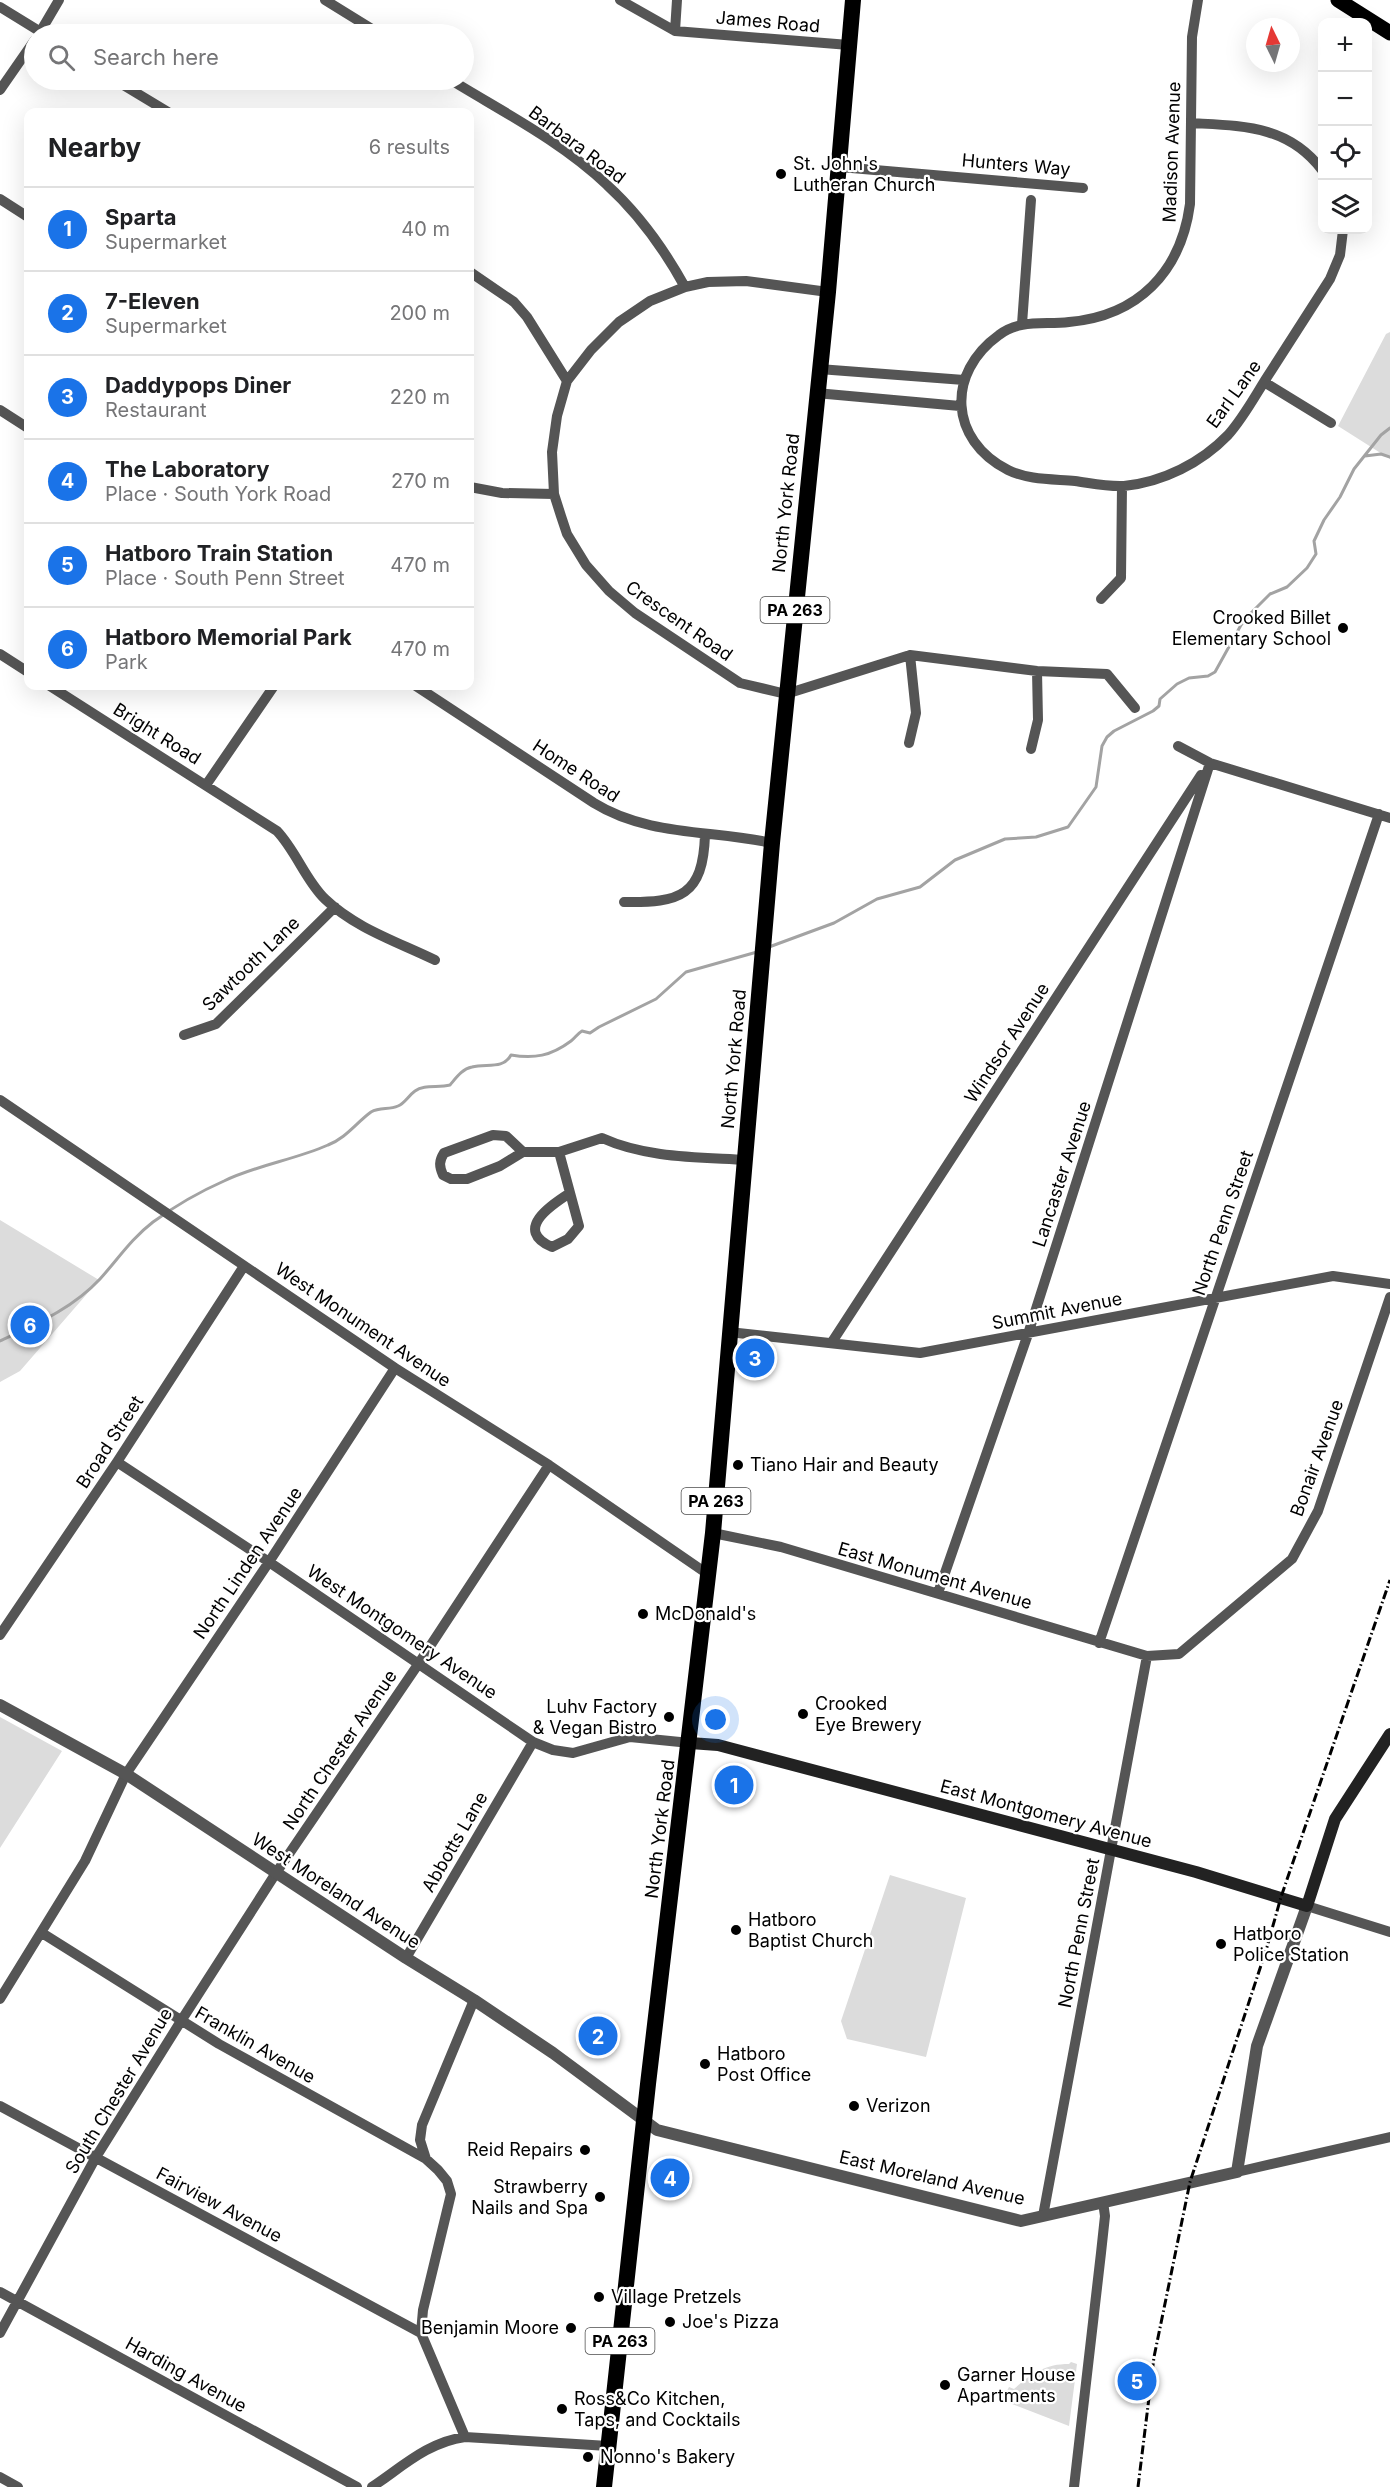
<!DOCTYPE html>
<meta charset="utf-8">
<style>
:root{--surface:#fff;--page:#f6f6f6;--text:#202124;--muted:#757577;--line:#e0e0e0;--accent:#1a73e8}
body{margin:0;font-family:Inter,sans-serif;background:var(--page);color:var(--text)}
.controls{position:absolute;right:18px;top:18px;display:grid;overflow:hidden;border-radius:12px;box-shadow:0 6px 24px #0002}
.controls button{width:54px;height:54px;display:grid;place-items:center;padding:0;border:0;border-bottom:2px solid var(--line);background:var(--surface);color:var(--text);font:30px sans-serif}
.compass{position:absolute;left:1246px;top:18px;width:54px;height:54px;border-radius:50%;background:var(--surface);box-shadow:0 6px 24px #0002;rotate:355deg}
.you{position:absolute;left:716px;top:1720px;width:21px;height:21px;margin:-15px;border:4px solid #fff;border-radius:50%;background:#1a73e8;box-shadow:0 0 0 9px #1a73e833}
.badge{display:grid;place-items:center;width:39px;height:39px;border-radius:50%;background:var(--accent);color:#fff;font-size:20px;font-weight:700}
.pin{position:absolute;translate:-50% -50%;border:3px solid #fff;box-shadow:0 2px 6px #0006}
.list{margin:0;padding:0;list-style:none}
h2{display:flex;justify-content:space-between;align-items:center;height:78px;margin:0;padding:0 24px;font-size:26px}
h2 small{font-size:20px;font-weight:400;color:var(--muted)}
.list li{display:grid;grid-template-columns:39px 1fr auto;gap:18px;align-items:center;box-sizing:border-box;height:84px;padding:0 24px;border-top:2px solid var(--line)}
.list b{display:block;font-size:22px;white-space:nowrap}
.list p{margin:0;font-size:20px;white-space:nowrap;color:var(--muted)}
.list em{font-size:20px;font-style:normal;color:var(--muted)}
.icon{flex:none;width:33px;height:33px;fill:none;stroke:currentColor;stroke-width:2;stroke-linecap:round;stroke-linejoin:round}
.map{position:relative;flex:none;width:1390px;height:2487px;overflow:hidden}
.search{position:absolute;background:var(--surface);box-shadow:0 6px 24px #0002;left:24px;top:24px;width:450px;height:66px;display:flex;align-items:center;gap:15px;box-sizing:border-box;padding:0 21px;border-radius:33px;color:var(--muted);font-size:22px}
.panel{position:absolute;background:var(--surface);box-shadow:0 6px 24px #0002;left:24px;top:108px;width:450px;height:582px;border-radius:12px}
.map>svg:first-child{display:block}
.green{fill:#dcdcdc}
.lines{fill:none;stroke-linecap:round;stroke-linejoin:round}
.stream{stroke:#a3a3a3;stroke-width:3}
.minor{stroke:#555;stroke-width:10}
.tertiary{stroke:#555;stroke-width:12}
.secondary{stroke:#222;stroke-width:12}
.primary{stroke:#000;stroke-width:15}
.trunk{stroke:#000;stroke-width:16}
.rail{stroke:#000;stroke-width:3;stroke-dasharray:9 3 1.5 3;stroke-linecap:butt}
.poi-dot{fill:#000;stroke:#fff;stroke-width:2}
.labels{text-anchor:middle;stroke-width:4.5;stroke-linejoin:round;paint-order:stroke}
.shield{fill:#fff;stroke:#4c4c4c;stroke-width:1.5}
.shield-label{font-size:16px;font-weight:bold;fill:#000}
.street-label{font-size:18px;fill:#000;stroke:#fff}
.poi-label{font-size:18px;fill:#000;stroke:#fff;text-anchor:start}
</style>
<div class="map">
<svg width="1390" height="2487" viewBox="0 0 1390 2487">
<rect width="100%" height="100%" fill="#fff"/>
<!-- green -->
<path class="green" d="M1390 332V459L1338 426 1386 334Z
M0 1220 99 1280 20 1371 0 1382Z
M0 1717 62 1751 0 1848Z
M890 1875 966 1898 926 2057 847 2039 841 2021Z
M1071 2362 1077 2364 1069 2426 1012 2404 1005 2395 1009 2387 1014 2389C1032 2373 1045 2364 1069 2364Z"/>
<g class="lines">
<!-- stream -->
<path class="stream" d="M1365 456 1381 454 1390 457
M769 947 834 923 877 899 920 887 955 860 1005 839 1036 837 1068 827 1096 787 1102 746 1107 737 1114 731 1153 711 1159 706 1160 699 1177 684 1189 678 1208 676 1215 672 1241 625 1250 614 1270 594 1287 587 1307 568 1316 554 1314 541 1324 520 1340 497 1354 469 1381 435 1390 428
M0 1341C36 1324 72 1309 100 1279 118 1259 132 1238 153 1222 175 1206 199 1192 224 1181 257 1165 294 1160 328 1145 346 1138 356 1123 371 1112 380 1107 389 1110 398 1106 405 1103 408 1096 415 1091 424 1084 438 1088 450 1085 456 1078 462 1069 472 1067 486 1063 503 1070 511 1055 534 1059 551 1056 571 1041 575 1038 577 1034 582 1031L590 1033 599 1027 656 999 686 972 757 952"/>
<!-- minor -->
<path class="minor" d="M325 0 380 34
M620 0 675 31 849 45
M1198 0 1192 37 1190 204C1181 272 1138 316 1069 322 1044 325 1020 319 999 335 946 373 949 440 1008 470 1028 480 1053 479 1075 481 1090 483 1108 487 1124 486 1163 482 1201 463 1228 435 1245 416 1257 392 1271 371 1291 340 1310 310 1330 279L1340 255 1343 230
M0 7 44 34
M675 31 677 0
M39 34 59 0
M115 80 168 112
M451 80C503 112 562 142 607 185 639 214 664 249 685 287
M0 90 34 41
M1191 123C1242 126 1288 125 1322 170
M840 167 1083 188
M0 199 28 217
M470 272 514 302 527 317 567 381
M828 292 746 281 708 282 685 287 650 301 619 322 591 350 567 381 557 416 552 452 554 494 561 516 567 534 586 565 609 591 635 613 740 683 786 694 910 655 1037 671 1107 674 1135 708
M1022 324 1031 200
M819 369 964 380
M1264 382 1331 423
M816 393 960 406
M0 410 28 428
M470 487 502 493 554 494
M1101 599 1121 578 1122 486
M0 654 28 672
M50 686 277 831C296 851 306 881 325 899 355 928 398 942 435 960
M416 686 594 803C647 836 712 830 772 843
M909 743 916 713 910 655
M1178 746 1210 763 1390 818
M1031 749 1038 720 1037 671
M206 785 274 686
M624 902C680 903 703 896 705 835
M184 1035 216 1024 335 907
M0 1100 395 1368 549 1465 709 1575
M523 1152 506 1136 493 1135 444 1153C439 1161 439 1166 443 1175L451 1179H467L500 1166 523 1152H559L602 1138C646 1158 697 1157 746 1160
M559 1152 579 1226 568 1239 552 1247C513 1230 551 1205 570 1193
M729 1332 920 1353 1333 1276 1390 1284
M832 1342 1201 775
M117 1462 269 1562 533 1742 553 1750 573 1753 630 1737 690 1743
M713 1533 781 1547 1147 1656 1179 1654 1292 1559 1318 1511 1390 1297
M938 1593 1028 1334 1210 763
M0 1635 117 1462 244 1266
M1099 1643 1379 814
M1307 1906 1390 1932
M42 1933 219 2044 426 2159
M406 1958 533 1742
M0 1999 85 1861 126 1774 269 1562 395 1368
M0 2106 421 2333
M1237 2172 1390 2137
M1043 2216 1147 1656
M0 2292 357 2487
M0 2333 96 2157 181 2021 276 1873 419 1663 549 1465
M465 2437 421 2333 423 2310 451 2194 447 2181 438 2170 426 2159 420 2140 422 2125 474 2000
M0 2477 18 2487
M372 2487C402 2467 428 2442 465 2437L608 2446
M1074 2487 1101 2253 1105 2216 1103 2202"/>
<!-- tertiary -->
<path class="tertiary" d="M0 1705 126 1774 406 1958 474 2000 553 2053 657 2130 1021 2221 1237 2172 1257 2046 1307 1906"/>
<!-- secondary -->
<path class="secondary" d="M690 1743 718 1745 1196 1872 1307 1906 1335 1819 1390 1734"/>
<!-- primary -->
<path class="primary" d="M1338 0 1390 33"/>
<!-- trunk -->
<path class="trunk" d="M604 2487 648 2084 713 1533 772 843 828 292 853 0"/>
<!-- rail -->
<path class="rail" d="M1138 2487 1154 2357 1190 2182 1267 1947 1281 1897 1390 1580"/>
</g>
<!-- markers -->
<g class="poi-dot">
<circle cx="781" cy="174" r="6"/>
<circle cx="1343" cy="628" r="6"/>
<circle cx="738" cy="1465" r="6"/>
<circle cx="643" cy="1614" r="6"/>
<circle cx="803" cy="1714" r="6"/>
<circle cx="669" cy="1717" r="6"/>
<circle cx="736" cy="1930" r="6"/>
<circle cx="1221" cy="1944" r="6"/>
<circle cx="705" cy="2064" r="6"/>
<circle cx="854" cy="2106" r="6"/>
<circle cx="585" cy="2150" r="6"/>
<circle cx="600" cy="2197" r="6"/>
<circle cx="599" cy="2297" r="6"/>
<circle cx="670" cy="2322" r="6"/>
<circle cx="571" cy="2328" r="6"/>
<circle cx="945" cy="2385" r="6"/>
<circle cx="562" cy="2409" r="6"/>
<circle cx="588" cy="2457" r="6"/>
</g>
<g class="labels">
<!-- shield labels -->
<g class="shield">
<rect x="760.5" y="597" width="69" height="26" rx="4.5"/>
<rect x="681.5" y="1488" width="69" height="26" rx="4.5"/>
<rect x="585.5" y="2328" width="69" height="26" rx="4.5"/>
</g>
<g class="shield-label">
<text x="795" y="616">PA 263</text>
<text x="716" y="1507">PA 263</text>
<text x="620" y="2347">PA 263</text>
</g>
<!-- street labels -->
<g class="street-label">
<text transform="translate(768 22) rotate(5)" y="6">James Road</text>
<text transform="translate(577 145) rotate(37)" y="6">Barbara Road</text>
<text transform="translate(1172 152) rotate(-88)" y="6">Madison Avenue</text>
<text transform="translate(1016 165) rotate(5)" y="6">Hunters Way</text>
<text transform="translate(1234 394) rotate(-54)" y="6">Earl Lane</text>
<text transform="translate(786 503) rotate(-84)" y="6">North York Road</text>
<text transform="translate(679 621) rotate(35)" y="6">Crescent Road</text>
<text transform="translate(157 734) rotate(32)" y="6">Bright Road</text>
<text transform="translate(576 771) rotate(33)" y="6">Home Road</text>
<text transform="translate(251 964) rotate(-44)" y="6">Sawtooth Lane</text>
<text transform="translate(1007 1043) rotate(-57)" y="6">Windsor Avenue</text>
<text transform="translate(734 1059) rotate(-85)" y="6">North York Road</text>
<text transform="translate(1062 1174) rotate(-72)" y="6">Lancaster Avenue</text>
<text transform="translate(1223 1223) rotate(-71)" y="6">North Penn Street</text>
<text transform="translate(1057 1311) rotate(-11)" y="6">Summit Avenue</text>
<text transform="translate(363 1325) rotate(34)" y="6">West Monument Avenue</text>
<text transform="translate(110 1442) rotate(-57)" y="6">Broad Street</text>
<text transform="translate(1317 1458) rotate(-70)" y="6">Bonair Avenue</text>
<text transform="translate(248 1563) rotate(-56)" y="6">North Linden Avenue</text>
<text transform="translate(935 1576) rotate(16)" y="6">East Monument Avenue</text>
<text transform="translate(402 1632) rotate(34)" y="6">West Montgomery Avenue</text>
<text transform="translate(340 1750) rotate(-56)" y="6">North Chester Avenue</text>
<text transform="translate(1046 1814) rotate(15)" y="6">East Montgomery Avenue</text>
<text transform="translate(660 1829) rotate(-83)" y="6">North York Road</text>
<text transform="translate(455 1842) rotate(-60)" y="6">Abbotts Lane</text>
<text transform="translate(336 1891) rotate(33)" y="6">West Moreland Avenue</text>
<text transform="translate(1079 1933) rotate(-79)" y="6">North Penn Street</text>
<text transform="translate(255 2045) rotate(30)" y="6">Franklin Avenue</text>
<text transform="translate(119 2091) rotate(-59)" y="6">South Chester Avenue</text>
<text transform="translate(932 2178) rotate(13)" y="6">East Moreland Avenue</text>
<text transform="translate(219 2205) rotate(28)" y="6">Fairview Avenue</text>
<text transform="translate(186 2375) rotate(29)" y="6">Harding Avenue</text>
</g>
<!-- poi labels -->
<g class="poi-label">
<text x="793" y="170">St. John's<tspan x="793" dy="21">Lutheran Church</tspan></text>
<text x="1331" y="624" text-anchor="end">Crooked Billet<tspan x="1331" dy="21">Elementary School</tspan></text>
<text x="750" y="1471">Tiano Hair and Beauty</text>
<text x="655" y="1620">McDonald's</text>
<text x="815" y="1710">Crooked<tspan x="815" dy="21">Eye Brewery</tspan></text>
<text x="657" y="1713" text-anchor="end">Luhv Factory<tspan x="657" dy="21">&amp; Vegan Bistro</tspan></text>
<text x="748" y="1926">Hatboro<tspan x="748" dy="21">Baptist Church</tspan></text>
<text x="1233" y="1940">Hatboro<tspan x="1233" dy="21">Police Station</tspan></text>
<text x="717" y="2060">Hatboro<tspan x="717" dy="21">Post Office</tspan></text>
<text x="866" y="2112">Verizon</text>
<text x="573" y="2156" text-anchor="end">Reid Repairs</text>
<text x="588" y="2193" text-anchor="end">Strawberry<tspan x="588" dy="21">Nails and Spa</tspan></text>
<text x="611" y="2303">Village Pretzels</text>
<text x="682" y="2328">Joe's Pizza</text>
<text x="559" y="2334" text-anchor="end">Benjamin Moore</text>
<text x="957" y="2381">Garner House<tspan x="957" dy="21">Apartments</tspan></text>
<text x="574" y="2405">Ross&amp;Co Kitchen,<tspan x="574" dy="21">Taps, and Cocktails</tspan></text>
<text x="600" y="2463">Nonno's Bakery</text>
</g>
</g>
</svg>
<div class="controls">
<button>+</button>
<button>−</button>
<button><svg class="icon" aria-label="locate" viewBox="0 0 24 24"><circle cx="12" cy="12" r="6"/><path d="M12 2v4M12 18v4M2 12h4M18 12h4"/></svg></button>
<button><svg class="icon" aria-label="layers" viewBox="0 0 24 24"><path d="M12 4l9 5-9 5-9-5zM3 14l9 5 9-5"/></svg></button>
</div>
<svg class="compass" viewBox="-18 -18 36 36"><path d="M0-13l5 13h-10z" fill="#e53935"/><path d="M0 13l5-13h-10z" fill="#757577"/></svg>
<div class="you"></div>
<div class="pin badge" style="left:734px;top:1785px">1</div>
<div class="pin badge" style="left:598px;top:2036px">2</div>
<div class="pin badge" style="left:755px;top:1358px">3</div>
<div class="pin badge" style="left:670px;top:2178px">4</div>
<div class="pin badge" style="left:1137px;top:2381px">5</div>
<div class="pin badge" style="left:30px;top:1325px">6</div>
<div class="search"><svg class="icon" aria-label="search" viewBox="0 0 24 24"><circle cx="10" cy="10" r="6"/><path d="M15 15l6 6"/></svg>Search here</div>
<section class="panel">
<h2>Nearby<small>6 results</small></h2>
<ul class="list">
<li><span class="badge">1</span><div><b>Sparta</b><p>Supermarket</p></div><em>40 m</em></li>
<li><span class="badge">2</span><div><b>7-Eleven</b><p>Supermarket</p></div><em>200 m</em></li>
<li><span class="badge">3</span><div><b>Daddypops Diner</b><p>Restaurant</p></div><em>220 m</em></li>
<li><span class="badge">4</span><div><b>The Laboratory</b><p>Place · South York Road</p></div><em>270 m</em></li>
<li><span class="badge">5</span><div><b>Hatboro Train Station</b><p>Place · South Penn Street</p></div><em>470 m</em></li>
<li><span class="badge">6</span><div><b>Hatboro Memorial Park</b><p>Park</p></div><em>470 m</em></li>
</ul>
</section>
</div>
